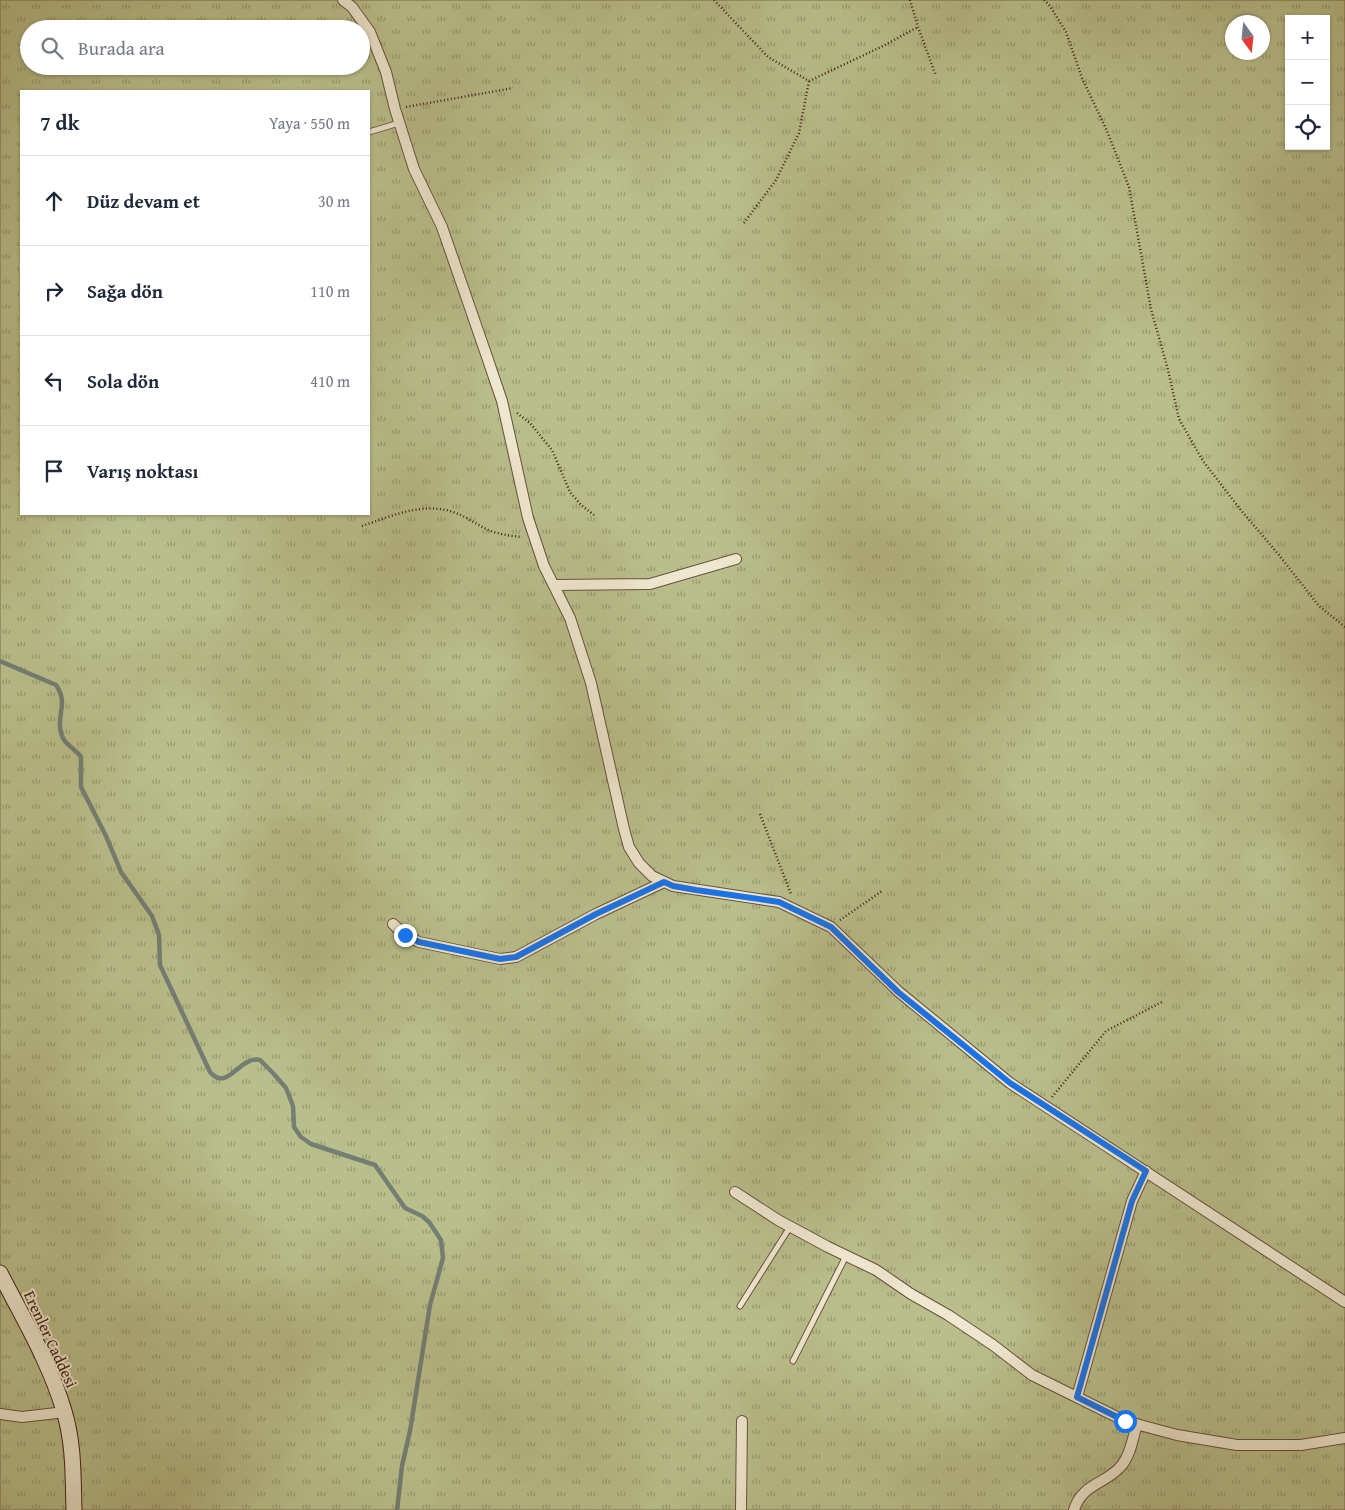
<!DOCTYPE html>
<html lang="tr">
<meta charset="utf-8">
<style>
:root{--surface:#fff;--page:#f2f2f3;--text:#1f2937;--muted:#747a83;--line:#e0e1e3}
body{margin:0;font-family:"Gentium Book Plus",serif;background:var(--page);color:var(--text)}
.controls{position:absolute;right:15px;top:15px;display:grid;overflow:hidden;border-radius:0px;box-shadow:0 1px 4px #0004}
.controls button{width:45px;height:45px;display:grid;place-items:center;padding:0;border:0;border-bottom:1px solid var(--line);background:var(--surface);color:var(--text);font:25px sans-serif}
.compass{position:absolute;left:1225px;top:15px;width:45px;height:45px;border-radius:50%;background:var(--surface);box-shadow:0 1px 4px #0004;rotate:165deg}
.stop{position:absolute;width:15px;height:15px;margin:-11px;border:4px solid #1a73e8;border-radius:50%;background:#fff}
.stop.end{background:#1a73e8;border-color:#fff;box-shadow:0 1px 5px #0008}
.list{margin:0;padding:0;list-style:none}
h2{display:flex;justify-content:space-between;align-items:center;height:65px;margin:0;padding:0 20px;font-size:21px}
h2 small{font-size:16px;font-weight:400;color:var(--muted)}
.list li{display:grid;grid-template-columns:32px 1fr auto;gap:15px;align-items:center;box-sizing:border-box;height:90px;padding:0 20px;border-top:1px solid var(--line)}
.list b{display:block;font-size:19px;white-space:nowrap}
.list em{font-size:16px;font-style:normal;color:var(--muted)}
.icon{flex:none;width:28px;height:28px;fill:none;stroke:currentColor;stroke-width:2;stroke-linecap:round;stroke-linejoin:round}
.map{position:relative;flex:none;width:1345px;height:1510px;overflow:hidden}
.search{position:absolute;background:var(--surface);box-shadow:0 1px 4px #0004;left:20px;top:20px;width:350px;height:55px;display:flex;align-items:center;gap:12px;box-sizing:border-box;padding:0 18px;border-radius:28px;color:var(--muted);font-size:19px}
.panel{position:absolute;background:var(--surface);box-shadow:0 1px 4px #0004;left:20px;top:90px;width:350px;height:425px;border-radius:0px}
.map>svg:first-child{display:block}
.grass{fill:url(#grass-tufts);stroke:#7c7050;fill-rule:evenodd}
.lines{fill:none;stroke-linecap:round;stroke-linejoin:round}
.stream{stroke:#747e73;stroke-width:4.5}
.service-casing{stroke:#6a503e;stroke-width:7}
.minor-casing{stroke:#6a503e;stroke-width:12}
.secondary-casing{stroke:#402215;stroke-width:17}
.path{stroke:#402215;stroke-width:2.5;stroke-dasharray:1 2.5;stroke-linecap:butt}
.service{stroke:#efe8d0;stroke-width:5}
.minor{stroke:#efe8d0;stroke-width:10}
.secondary{stroke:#efe8d0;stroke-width:15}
.route{stroke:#1a73e8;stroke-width:6}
.labels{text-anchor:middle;stroke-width:4;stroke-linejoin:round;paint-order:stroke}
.street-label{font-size:16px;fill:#402215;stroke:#efe8d0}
</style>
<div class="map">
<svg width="1345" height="1510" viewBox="0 0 1345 1510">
<defs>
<pattern id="grass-tufts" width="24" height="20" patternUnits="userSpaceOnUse" patternTransform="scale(1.25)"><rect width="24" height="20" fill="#b9bf8b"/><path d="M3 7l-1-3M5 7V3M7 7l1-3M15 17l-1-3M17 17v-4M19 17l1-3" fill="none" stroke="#989b70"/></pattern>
</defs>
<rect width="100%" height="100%" fill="#e6dcb7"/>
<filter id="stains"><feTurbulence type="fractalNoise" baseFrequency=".004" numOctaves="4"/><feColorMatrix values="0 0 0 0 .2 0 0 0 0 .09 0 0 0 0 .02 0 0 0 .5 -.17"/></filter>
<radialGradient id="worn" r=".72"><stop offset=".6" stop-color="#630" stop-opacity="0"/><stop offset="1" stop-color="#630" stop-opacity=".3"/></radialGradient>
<!-- grass -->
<path class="grass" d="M0 0H1345V1510H0ZM1289 19H1326V146H1289ZM1232 22H1262V52H1232ZM29 29H361V66H29ZM21 91H369V514H21Z"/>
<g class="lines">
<!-- stream -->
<path class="stream" d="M0 661 56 685C69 704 56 714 61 733 64 745 75 748 81 757V787L106 836 121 872 152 916 159 935 160 965 210 1072C228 1093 239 1055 260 1060L273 1073 286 1088 293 1106 294 1127 301 1137 311 1144 375 1165 405 1208 422 1216 429 1222 441 1240 443 1258 430 1305 410 1431 402 1466 397 1510"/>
<defs>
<path id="service" d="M369 132 399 123
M740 1306 790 1227
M793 1361 846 1256"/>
<path id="minor" d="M343 0 352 7 370 32 386 72 395 109 414 169 442 227 486 354 502 401 528 518 544 566 570 618 591 683 624 829 629 847 639 863 652 876 673 886 779 902 831 927 899 992 1010 1083 1345 1302
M554 585 650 584 736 559
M393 924 405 935 419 942 500 959 516 957 596 914 664 882
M735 1192 778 1220 828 1247 876 1270 911 1294 948 1315 993 1345 1032 1375 1125 1421 1177 1435 1237 1445H1301L1345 1438
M1077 1397 1132 1201 1146 1171
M0 1414 22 1417 65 1412
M741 1510 742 1421
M1074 1510C1082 1483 1107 1484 1122 1465 1131 1454 1133 1437 1137 1424"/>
<path id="secondary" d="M0 1273C23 1318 50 1363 64 1411 74 1443 73 1477 74 1510"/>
</defs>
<!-- service casing -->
<use href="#service" class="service-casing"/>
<!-- minor casing -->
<use href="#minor" class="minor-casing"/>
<!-- secondary casing -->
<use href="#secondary" class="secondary-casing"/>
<!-- path -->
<path class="path" d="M714 0 768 57 809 81
M910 0 918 27 936 76
M1044 0 1050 6 1066 32 1082 78 1107 131 1129 187 1151 309 1168 370 1179 419 1203 461 1240 509 1279 555 1319 606 1345 627
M809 81 885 45 918 27
M406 107 513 88
M744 223 776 180 799 133 809 81
M517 413 530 423 552 450 570 492 581 505 594 515
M362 526C389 517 417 504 446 510 461 513 474 523 488 530 498 534 511 536 522 537
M760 814 791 894
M840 920 882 891
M1052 1097 1106 1031 1162 1002"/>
<!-- service -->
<use href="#service" class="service"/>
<!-- minor -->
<use href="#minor" class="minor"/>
<!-- secondary -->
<use href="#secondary" class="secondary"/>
</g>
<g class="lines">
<!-- route -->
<path class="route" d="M405 935 419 942 500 959 516 957 596 914 664 882 673 886 696 890 779 902 831 927 898 992 1010 1083 1146 1171 1132 1201 1077 1397 1125 1421"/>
</g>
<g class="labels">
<!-- street labels -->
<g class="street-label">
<text transform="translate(51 1339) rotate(65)" y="6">Erenler Caddesi</text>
</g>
</g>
<rect width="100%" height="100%" filter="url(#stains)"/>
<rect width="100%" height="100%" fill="url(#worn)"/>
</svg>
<div class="controls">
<button>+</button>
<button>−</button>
<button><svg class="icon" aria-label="locate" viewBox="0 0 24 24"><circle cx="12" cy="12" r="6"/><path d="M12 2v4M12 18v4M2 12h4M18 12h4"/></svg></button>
</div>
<svg class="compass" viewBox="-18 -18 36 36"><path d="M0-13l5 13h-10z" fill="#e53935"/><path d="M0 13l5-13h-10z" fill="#747a83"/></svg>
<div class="stop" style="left:1125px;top:1421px"></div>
<div class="stop end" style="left:405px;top:935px"></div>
<div class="search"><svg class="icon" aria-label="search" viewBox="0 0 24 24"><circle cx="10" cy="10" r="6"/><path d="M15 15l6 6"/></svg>Burada ara</div>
<section class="panel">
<h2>7 dk<small>Yaya · 550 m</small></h2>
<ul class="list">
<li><svg class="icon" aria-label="ahead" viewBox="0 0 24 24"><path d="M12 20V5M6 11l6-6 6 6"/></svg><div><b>Düz devam et</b></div><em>30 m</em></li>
<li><svg class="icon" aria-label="right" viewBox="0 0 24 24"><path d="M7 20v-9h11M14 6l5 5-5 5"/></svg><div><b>Sağa dön</b></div><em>110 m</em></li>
<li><svg class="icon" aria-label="left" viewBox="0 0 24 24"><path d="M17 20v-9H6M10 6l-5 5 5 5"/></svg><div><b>Sola dön</b></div><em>410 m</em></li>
<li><svg class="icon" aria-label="arrive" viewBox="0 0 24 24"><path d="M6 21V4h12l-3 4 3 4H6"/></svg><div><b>Varış noktası</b></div></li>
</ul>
</section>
</div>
